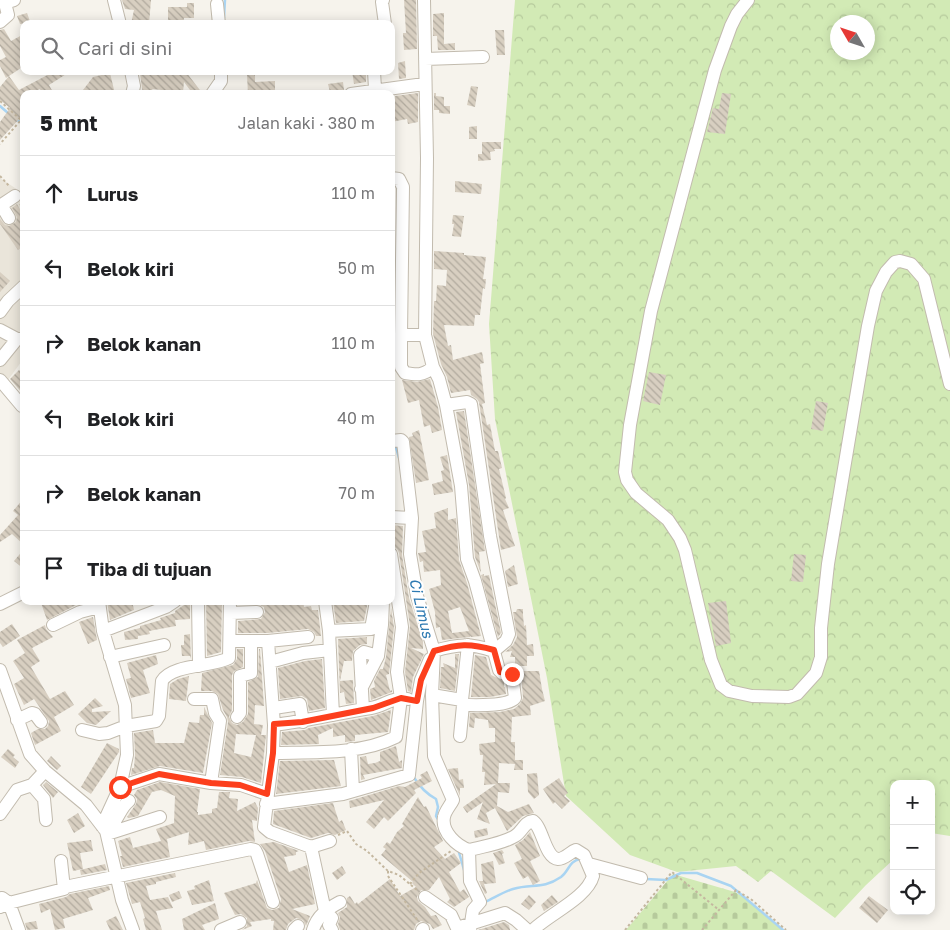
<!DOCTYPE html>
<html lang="id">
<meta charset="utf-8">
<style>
:root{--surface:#fff;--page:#f6f6f6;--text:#202124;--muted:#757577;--line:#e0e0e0}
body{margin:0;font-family:"Golos Text",sans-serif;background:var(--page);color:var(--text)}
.controls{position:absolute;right:15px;bottom:15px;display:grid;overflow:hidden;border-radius:10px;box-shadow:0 2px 12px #0003}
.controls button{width:45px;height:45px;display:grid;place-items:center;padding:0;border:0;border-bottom:1px solid var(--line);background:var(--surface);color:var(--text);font:25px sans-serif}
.compass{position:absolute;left:830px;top:15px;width:45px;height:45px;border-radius:50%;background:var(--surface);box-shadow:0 2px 12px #0003;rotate:309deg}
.stop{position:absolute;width:15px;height:15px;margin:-11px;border:4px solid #fc3f1d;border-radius:50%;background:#fff}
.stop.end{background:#fc3f1d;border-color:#fff;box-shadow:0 1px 5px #0008}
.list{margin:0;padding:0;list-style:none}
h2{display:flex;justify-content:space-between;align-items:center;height:65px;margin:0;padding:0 20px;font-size:21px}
h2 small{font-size:16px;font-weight:400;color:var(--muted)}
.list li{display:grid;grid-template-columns:32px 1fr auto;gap:15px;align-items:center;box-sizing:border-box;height:75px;padding:0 20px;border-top:1px solid var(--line)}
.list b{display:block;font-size:19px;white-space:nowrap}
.list em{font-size:16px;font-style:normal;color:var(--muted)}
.icon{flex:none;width:28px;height:28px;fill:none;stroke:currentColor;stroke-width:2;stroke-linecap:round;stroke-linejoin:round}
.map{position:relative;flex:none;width:950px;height:930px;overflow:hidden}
.search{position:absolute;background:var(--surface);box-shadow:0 2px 12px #0003;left:20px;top:20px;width:375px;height:55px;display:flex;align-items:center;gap:12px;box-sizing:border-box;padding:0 18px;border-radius:10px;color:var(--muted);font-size:19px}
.panel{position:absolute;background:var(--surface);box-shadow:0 2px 12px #0003;left:20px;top:90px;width:375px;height:515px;border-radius:10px}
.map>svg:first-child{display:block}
.residential{fill:#eae5da}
.forest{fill:url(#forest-crowns);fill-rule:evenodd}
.cemetery{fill:url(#cemetery-stones)}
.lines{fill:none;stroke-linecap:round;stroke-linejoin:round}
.stream{stroke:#a9d4f2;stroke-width:2.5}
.building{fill:url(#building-back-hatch);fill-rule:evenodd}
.minor-casing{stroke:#c2bbae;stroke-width:14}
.path{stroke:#c4b79f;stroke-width:2;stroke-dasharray:2.5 2.5;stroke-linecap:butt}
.minor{stroke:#fff;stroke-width:12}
.route{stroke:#fc3f1d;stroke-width:6}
.labels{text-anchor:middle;stroke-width:4;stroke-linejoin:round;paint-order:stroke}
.water-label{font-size:15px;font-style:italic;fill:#2e7ab2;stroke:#fff}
</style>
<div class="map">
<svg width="950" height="930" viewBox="0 0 950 930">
<defs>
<pattern id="forest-crowns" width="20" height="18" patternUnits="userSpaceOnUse" patternTransform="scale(1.25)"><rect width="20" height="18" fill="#d2eab5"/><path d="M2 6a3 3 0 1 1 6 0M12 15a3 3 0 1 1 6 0" fill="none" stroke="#b6ca9c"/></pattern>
<pattern id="cemetery-stones" width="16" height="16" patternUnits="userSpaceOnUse" patternTransform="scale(1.25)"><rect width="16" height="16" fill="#d2eab5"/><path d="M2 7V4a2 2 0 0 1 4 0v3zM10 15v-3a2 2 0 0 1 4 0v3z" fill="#b6ca9c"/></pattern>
<pattern id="building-back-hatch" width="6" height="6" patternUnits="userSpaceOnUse" patternTransform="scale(1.25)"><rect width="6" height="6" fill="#d8cfc1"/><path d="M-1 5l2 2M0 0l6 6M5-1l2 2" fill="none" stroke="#b1aa9e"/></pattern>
</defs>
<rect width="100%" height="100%" fill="#f6f3ec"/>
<!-- residential -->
<path class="residential" d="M0 178 24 194V358L0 391Z"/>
<!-- forest -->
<path class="forest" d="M515 0H950V836L931 833V784H894V859L866 885 835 918 771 871 758 882 736 866 677 872 630 855 566 796 547 678 495 419 489 324ZM838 22H868V52H838Z"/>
<!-- cemetery -->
<path class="cemetery" d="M673 874 735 892 748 900 783 930H626Z"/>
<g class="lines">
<!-- stream -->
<path class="stream" d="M224 18 225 0
M0 106 8 113
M17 120 22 123 24 122
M391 428 393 436
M395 444 399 458
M413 776C419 786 425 793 436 799L438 807 436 816 439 821
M458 849 464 870
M646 879 666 880 681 873H697L731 886 783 930
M485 902C494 898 503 892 513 889 532 883 542 890 561 877 569 871 569 861 580 859"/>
</g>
<!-- building -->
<path class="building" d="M122 0H151L149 24H131L134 10 125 9Z
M404 0H416L417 49 404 50 403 33H406Z
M187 3H194V18H184L183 23 168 22V7H187Z
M27 13 31 24H20L17 16Z
M444 13V44L455 43V50H438L437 36H433V14Z
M4 29 11 41 24 34V66L9 76 19 90 55 71H71L49 85 54 94H42L40 89 29 94H24V119L21 117 0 140V122L10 108 0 100V87L9 76 6 78 0 66V60L6 57 0 46V30Z
M495 30H504L505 55H497Z
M405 61 406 78 399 79 398 63Z
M352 71H366V82L354 84Z
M153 72 167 73V72H186L203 94H193L184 82 183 92 152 89 155 94H144L142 89 140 73 153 74Z
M110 73 115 94H80L93 77Z
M247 75H255V82L275 81V90L257 91V94H248Z
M343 82 344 90 330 92 328 84Z
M471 86 478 87 475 107 467 105Z
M418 93V122L408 124 407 119 391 122V101H395V96Z
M434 93H436V96L444 97V106H450V114L439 113V110H434Z
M722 93 731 94 725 134 707 132 713 108 719 109Z
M477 126V139H469V127Z
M482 142H501V149H494L495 151 490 152 491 160 478 161V154H482Z
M455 181 482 184 481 194 455 192Z
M17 204 24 217V246L18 250 0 224V219L5 225 9 226 16 222 17 217 12 208Z
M453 215 464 216 461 237 452 236 454 224H452Z
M434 251 464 253V255L486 257 483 279H486L485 289 483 288 480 315H475L474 326 444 325 448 346 451 345 453 360 482 352 484 363 480 364 485 403 482 404 487 425 490 424 495 451H498L502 468 499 469 506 498 505 499 509 508 503 510 515 546 501 550 479 402 477 399 471 395 470 390 451 393 447 377 441 364 433 334 434 301H436L437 285 446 286 447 270 434 269Z
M0 272 10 281 0 292Z
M19 370 24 374V395L10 379Z
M649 372 666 375 660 405 643 401Z
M430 379 438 407 442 430 432 433 430 425 424 427 419 400 408 403 402 380 417 382Z
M816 401 828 403 823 431 811 429Z
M464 411 485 551 479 552 481 573 475 557 469 485 456 412Z
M419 430 429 480 416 483 409 437 413 436 412 433Z
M447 455 453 492 434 495 432 484 443 481 441 471 444 470 440 457Z
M24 498V520L21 523 24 526V545L12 534 0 542V535L18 515 13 511Z
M448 508V520L456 518 459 560 467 583 481 636 471 637 470 636V637L442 640 440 627 436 628 435 612 429 589 441 585 440 570 424 572 423 561 420 562 418 553 426 552 422 531 436 528 434 513ZM460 607 469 631 452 633 448 611Z
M391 525 403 526 402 555 409 598 423 642V649L411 648 424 654 413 677 411 692 408 691 405 672 410 626 399 553 397 549 393 546Z
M24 549V569L14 561Z
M794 554 806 555 803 582 791 581Z
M514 565 518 584 508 587 505 571Z
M484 574V576L489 575 501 633 498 637 481 575Z
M45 601H89L76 605 47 620 41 603Z
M107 601H120V604L132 601 134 610 110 620Z
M184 601H190V619L175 620 176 626 149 631 150 634 138 636V639L125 640 124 632 140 628V626L161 620 160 618 175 613V611L184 605Z
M206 601H222L221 652 207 656Z
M238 601H303L304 607 311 606 312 610H318L321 636H316L314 632 308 629 268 633H238V621L261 619 265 612 264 607 260 605H238Z
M333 601H368L364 621 336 623Z
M726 601 731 643 716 646 708 603Z
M391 608 394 627 389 674 386 675 390 691 392 690V692L371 700 370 689 375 687 374 681 380 669H383L386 657Z
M517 609H523V615L524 626 526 625 527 645 533 644 534 656H527V666H515V657H510L512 651 505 652 513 645 517 637 513 612H516Z
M93 617 97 640 88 644 79 622Z
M12 624 20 636 3 647 0 643V632Z
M45 625 46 629 53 637 32 648 40 661 31 667 50 699 65 691 74 705 54 717 61 731 35 745 31 733 38 729H45L48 726 49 721 34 699 24 705 14 684 24 678 13 661 25 653 17 640Z
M190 634 191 659 190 656H182L181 645H184V635Z
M367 637V644L360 645 353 651 352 661H344L340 681 353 680 354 703 346 704 344 692 340 693 338 639Z
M237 649H243V667L234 671 232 675V710L229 717 232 723 237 725 243 722 248 714V682L258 677 259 649H260L264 706 255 705 254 724 263 725 261 735H266L261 783 242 777 220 775 228 722 227 717 223 710 218 694 212 691H201L202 673 233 665 237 659ZM236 734 256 735 251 757 234 753Z
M455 654H459L455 691 440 688 441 667H444L443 663 455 668Z
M156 655 158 664 143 670 150 693 131 698 126 679 131 678 127 663Z
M475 655 486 657 491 675 504 681V687H505L506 694 490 697H471Z
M322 659 325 708 309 711 307 699 302 696 280 699 278 668 305 661Z
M521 671H539L542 689 545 701 530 706 531 715 512 717 511 742H515V760H523V770H514L515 764 499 763 498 783H510L509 793 498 792 497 806 508 812 529 804 534 813 523 816 507 831 495 808 486 813 490 824 477 819 483 802 467 813 463 807 496 784 484 785 485 772H482L483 755H480L479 744 495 742V728H489L488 720 475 718 474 728 469 727 470 713 500 712 514 709 520 704 523 698Z
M189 676 186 701 169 699 170 684 178 679Z
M95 698 103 706 92 709V712L111 711 96 725 87 723 78 714Z
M204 707 212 723 203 773 160 766 131 775 132 768H134L135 755 134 733 153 730 155 743H184L189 722 199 723 200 715H204Z
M391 710 388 732 355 735V741L345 742V735L333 737V728L318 735 319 744 281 745 282 732 305 730 309 728 373 716Z
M107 743 119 749V752L91 794 81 787Z
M396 746 399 762 402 760V768L363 775 365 779 361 780 360 757 366 756 368 764 375 763 380 761V752Z
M8 749 15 755 13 757 19 762 15 768 1 757Z
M51 756 61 766 57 770 47 761Z
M334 760 341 786 276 794 280 761Z
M458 768 459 780 463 779 464 788H460V796L448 769Z
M427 771 432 781 414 790 416 793 388 821 384 817 374 829 366 822 384 800 350 808 349 801 399 786 405 787 422 778 420 775Z
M537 773 539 795 534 799 528 792 527 774Z
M559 778 568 793 564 796 570 801 562 809 555 802 553 804 543 789Z
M46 782 58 792 53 798 43 785Z
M160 782 200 789 197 812H198V815L212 813V809L217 808 219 792H230L229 798 238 799 237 811 255 802 258 808 257 821 252 820 255 842 249 841 206 850 204 841 188 845 189 832 167 839 170 857 123 867 120 856H122L118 841 130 837 133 848 161 841 156 829 174 823 175 796 161 790 152 792 138 816 129 818 127 817 136 804 137 799 134 795 137 790Z
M418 797 424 807 426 806 443 841 434 847 445 859 454 853 461 863 449 872 460 892 464 889 469 897 454 907 447 902 450 899 439 877 429 890H421L417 897 418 901 425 907 431 916 436 915 442 925 433 929 430 924 421 921 416 924 414 930H340L338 924 340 917 338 913 347 907V898L350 896 355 904 357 902 358 904 390 879 400 896 416 887 412 883 413 882 381 855 386 849 383 847 387 842 390 844 397 832 404 826 402 824Z
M333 803 339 822 342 820 346 830 335 835 328 833 311 838 273 824 274 811Z
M78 813 85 826 74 833 67 820Z
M487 828 488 835 475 838 474 831Z
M530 832 540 856 530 861 540 881 533 885 528 876 523 879 514 863 522 859 515 845 523 840Z
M91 840 93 851 80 853 83 869 73 871 67 843Z
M274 842 299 851 296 852V855L284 857 289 872 307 865 315 904 292 909 310 916 306 926 303 920 296 918 288 924 286 930H273L274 921H271V919L250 922 252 926 242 930 247 926V918L241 914 235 915 224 893 256 883 257 880 267 908 272 910 279 908 281 899 265 851 260 844Z
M502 850 504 853 502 854 505 863 499 865 493 853Z
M493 861 496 883 484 884 487 893 485 894 479 881H483L481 864Z
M105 864 107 870 81 875 80 870Z
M342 866 346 873 337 880 332 873Z
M175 873 176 877 156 882V884L146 886 150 900 168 897 173 908 156 911 162 930H146L143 919 145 918 140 902 132 904 126 883Z
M209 880 214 901 192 905 187 891 195 889 194 886Z
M109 886 110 890 88 898 93 910 63 919 65 928 55 930 50 909 41 913 39 904 66 897 70 894Z
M179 891 182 898 172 902 169 895Z
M529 895 536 902 529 910 521 904Z
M552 895 558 902 544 911 541 905Z
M869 896 888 910 877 923 859 908Z
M215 903 219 919 202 925 205 930H184L182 919Z
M116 916 123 930H110L106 921Z
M36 921 38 929 27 930 25 923Z
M504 922 509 925 510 930H478Z"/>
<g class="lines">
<defs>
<path id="minor" d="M114 0 120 24
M383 0 382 2 385 24
M424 0 427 158 425 335 433 367 439 379 446 405 461 486 467 559 475 581 499 670 502 673 512 674 515 698C507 707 475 705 463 705L460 736
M748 0 737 14 731 26 715 70 651 311 630 425 625 472 627 480 636 493 668 520 680 538 685 550 711 660 721 685 729 691 752 696 789 697 797 694 816 673 821 657V628L828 564 868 326 876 291 886 272 895 262 900 261 911 264 924 279 950 384
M217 4 219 24
M0 22 8 15 5 3 14 0
M425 59 483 57
M131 71 134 86 132 94
M374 71 375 89
M212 94 221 81V71
M351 94 424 84
M391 178 399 179 403 187 401 335H425
M1 205 9 218
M0 206 15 196
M0 312 8 301 24 286
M0 330 17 339H24
M401 335V367L405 373C417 375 423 376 433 367
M0 360 17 339
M0 380 22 406
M391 441 401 440 403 442 412 518
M391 517 412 518 410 554 417 596 434 651 432 695 434 756 453 800C450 806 445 811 444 817 441 832 457 846 469 850L470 881 480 902 473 910 470 930
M99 601 103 631 125 705 127 755 120 787 102 826
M198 601 199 666
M325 601 329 631 333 715
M0 604 24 592
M231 613 257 612
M53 625 80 612 99 607
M103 631 166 607 175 601
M329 631 371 629 376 601
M230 641H268L274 725 273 753 264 827 270 832 311 847 330 841
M268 641 308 637
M434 651C458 644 469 643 494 651L506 641 509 634 490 536 471 404 467 402 446 405
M110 657 164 645
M270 662 303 653 330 650
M0 670 30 754 45 771 86 805 106 831 122 900 133 930
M361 689 378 656 382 625 383 601
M432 695 462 700 468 645
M194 699H212L215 713 220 721 211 783
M274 708 300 704 303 722
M363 709 360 655 364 652 378 656
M237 717 240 713V676L251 673V641
M17 720 32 713 35 714 41 722
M274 725C307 721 338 713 371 708 384 706 394 696 408 699
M82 730 99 734 108 733 126 726 156 721 159 716 162 681C172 664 213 667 229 658L230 601
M351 749 353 791
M273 753C313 752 360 755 396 737L401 698 397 672 402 627 391 554
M32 785 44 799 46 820
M120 787 159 774 211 783 241 785 267 794
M266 804 343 794 409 775 417 701 421 680 430 659
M0 814 17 790 32 785 45 771
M106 831C118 823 119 808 129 801
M107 834 160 817
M311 847 325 911 332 918 329 925 332 930
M469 850C484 846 502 844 515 836 523 831 524 822 533 821 543 828 545 858 558 859 565 859 570 852 576 850L584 855 593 876C587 898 549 914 533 930
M589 864 641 878
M65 887 251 849 255 850 257 854 273 902
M425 897 451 915 457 928 505 913 516 920 526 929
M2 898 9 903 19 930
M0 907 9 903 64 889 61 861
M221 930 240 922
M294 930 298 926
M313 930C317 916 327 909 340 902
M422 930 423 929"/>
</defs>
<!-- minor casing -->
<use href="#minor" class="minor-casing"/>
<!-- path -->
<path class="path" d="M0 101 21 120 0 144
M0 176 10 187
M20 204 24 208
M338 835 347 831 356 844 367 851 388 871 399 875 417 890
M388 871V876L418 921
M410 884 419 873 451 851
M625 930 672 872 719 910
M702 930 736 890 752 900 786 930"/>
<!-- minor -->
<use href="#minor" class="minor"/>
</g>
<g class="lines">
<!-- route -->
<path class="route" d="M120 787 159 774 211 783 240 785 267 794 273 753 274 724 302 722 373 708 401 698 417 701 421 680 434 651C459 644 469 643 494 650L500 672 512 674"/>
</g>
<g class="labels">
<!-- water labels -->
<g class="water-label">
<text transform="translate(421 608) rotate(77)" y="5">Ci Limus</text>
</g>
</g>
</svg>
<div class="controls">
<button>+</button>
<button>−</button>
<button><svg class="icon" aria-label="locate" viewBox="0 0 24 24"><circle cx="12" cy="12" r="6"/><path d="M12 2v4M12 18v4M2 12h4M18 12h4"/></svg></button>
</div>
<svg class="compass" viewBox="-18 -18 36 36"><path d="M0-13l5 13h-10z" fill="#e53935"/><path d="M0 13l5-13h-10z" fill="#757577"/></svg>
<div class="stop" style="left:120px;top:787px"></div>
<div class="stop end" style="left:512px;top:674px"></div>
<div class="search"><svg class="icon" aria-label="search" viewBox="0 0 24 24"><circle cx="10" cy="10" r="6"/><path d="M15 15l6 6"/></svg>Cari di sini</div>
<section class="panel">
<h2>5 mnt<small>Jalan kaki · 380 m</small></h2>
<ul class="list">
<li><svg class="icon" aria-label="ahead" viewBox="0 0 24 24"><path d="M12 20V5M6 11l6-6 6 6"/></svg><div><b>Lurus</b></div><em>110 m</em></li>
<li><svg class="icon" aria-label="left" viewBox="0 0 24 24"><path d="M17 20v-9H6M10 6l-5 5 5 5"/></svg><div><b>Belok kiri</b></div><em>50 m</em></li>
<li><svg class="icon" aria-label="right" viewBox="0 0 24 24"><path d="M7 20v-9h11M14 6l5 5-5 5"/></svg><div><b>Belok kanan</b></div><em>110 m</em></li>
<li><svg class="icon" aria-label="left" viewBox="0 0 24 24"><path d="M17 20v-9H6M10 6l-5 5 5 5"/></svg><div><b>Belok kiri</b></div><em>40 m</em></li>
<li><svg class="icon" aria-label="right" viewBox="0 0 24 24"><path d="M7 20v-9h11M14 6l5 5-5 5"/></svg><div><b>Belok kanan</b></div><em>70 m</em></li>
<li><svg class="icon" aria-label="arrive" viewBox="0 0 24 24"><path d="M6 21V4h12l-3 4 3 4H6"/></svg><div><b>Tiba di tujuan</b></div></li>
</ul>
</section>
</div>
